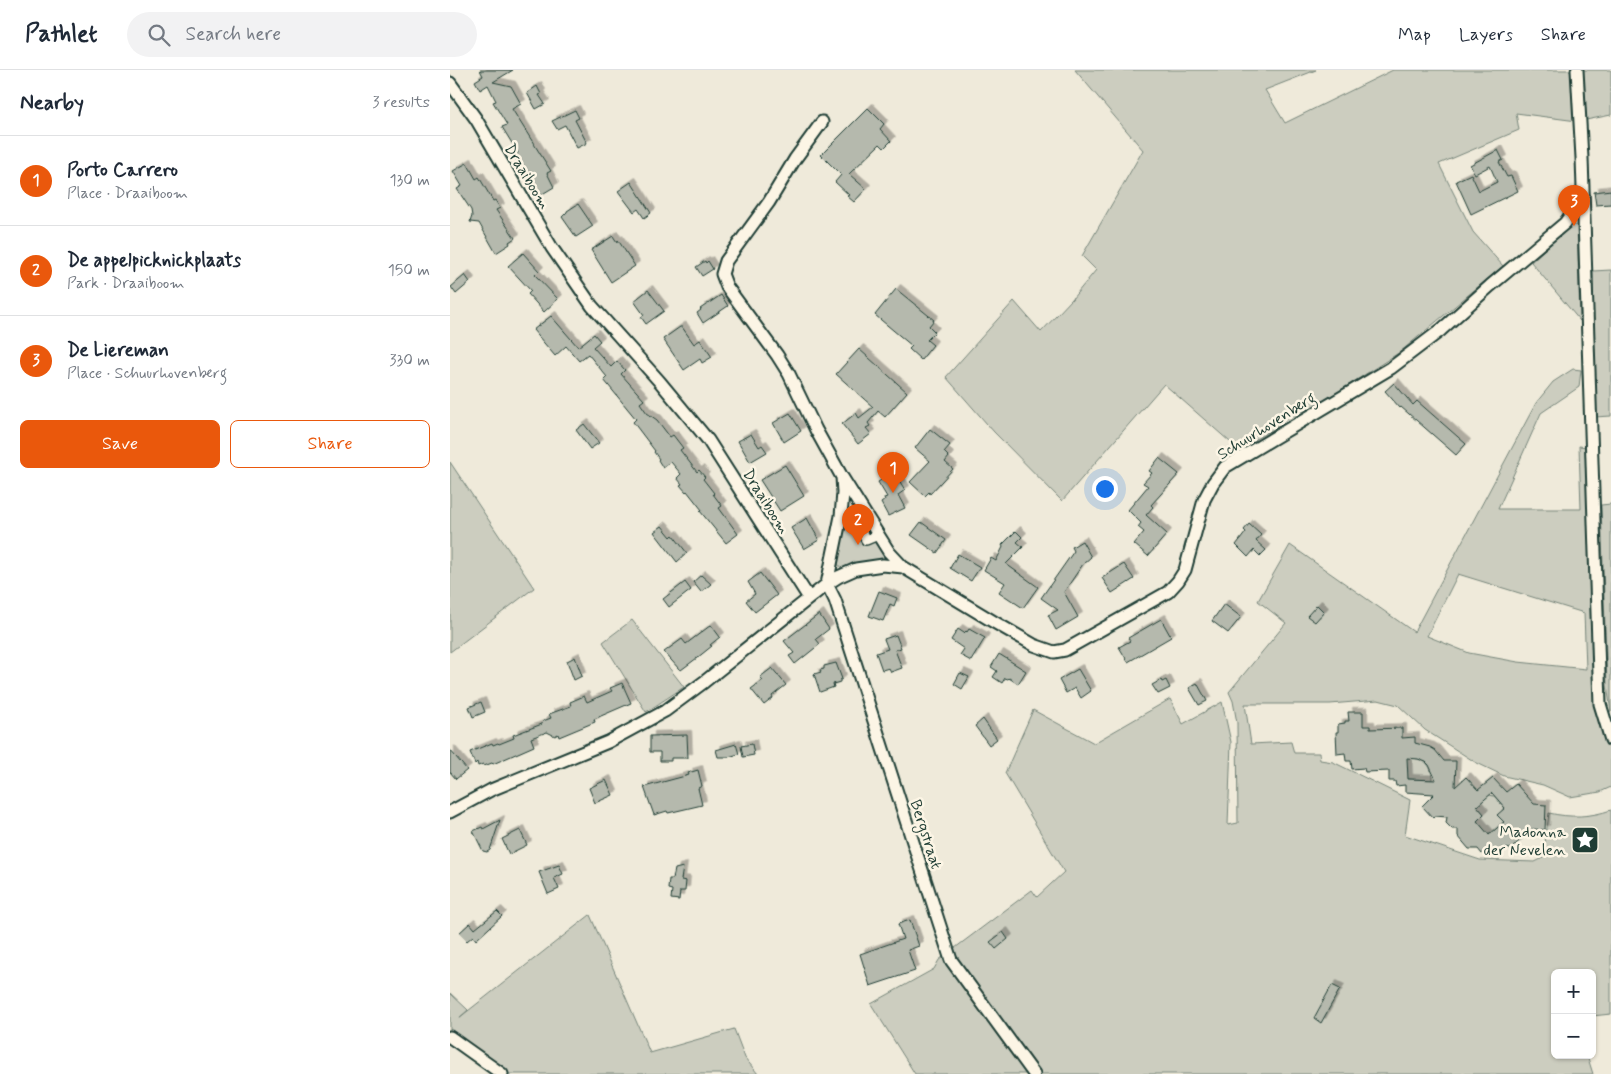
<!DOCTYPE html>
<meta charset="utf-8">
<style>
:root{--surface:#fff;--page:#f2f2f3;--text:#1f2937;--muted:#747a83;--line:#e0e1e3;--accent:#ea580c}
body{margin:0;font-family:Mynerve,sans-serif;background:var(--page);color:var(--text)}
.controls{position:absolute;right:15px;bottom:15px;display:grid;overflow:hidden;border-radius:8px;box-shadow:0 1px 4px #0004}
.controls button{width:45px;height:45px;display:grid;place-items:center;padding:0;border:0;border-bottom:1px solid var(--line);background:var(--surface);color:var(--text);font:25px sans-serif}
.you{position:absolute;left:654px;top:418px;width:18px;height:18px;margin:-12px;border:4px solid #fff;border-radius:50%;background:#1a73e8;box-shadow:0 0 0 8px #1a73e833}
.badge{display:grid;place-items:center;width:32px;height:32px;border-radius:50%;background:var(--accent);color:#fff;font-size:16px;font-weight:700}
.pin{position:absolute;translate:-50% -41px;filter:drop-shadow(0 1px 2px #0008)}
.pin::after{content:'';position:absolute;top:26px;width:18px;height:15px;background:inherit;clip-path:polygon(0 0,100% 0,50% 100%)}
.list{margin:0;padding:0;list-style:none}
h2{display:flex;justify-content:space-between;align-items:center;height:65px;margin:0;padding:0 20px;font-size:21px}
h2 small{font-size:16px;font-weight:400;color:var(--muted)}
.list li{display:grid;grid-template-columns:32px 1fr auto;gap:15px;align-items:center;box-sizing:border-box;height:90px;padding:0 20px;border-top:1px solid var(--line)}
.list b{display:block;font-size:19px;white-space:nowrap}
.list p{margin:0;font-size:16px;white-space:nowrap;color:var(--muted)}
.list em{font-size:16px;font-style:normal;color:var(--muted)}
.actions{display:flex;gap:10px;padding:15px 20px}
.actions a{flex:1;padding:11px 0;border:1px solid var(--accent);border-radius:8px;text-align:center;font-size:18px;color:var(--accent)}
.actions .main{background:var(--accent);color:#fff}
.icon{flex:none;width:28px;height:28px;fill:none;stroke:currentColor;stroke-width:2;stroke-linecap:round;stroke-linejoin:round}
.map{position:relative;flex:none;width:1161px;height:1004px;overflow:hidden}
header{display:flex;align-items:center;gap:30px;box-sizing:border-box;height:70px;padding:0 25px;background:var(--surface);border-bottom:1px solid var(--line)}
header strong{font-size:24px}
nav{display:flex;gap:28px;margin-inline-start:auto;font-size:18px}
.search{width:350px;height:45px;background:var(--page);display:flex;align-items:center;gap:12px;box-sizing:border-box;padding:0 18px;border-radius:28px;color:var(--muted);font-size:19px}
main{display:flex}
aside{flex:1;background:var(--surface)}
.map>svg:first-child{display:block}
.green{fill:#cccdbf;stroke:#76857a;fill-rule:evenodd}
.building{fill:#b5b9ad;stroke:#1f3d34;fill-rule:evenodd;filter:url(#shadow)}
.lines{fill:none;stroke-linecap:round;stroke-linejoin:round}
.pedestrian-casing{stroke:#1f3d34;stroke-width:12}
.minor-casing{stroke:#1f3d34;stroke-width:15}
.pedestrian{stroke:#fcf5e5;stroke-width:9}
.minor{stroke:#fcf5e5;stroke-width:11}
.labels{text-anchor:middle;stroke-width:5;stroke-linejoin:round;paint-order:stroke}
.street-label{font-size:16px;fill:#1f3d34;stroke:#fcf5e5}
.poi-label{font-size:16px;fill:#1f3d34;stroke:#fcf5e5;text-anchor:end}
</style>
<header>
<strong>Pathlet</strong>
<div class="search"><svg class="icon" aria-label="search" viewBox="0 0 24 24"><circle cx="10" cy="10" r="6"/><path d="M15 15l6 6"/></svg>Search here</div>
<nav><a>Map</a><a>Layers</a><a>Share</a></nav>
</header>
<main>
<aside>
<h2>Nearby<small>3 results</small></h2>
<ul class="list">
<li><span class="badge">1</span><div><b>Porto Carrero</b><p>Place · Draaiboom</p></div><em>130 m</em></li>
<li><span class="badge">2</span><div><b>De appelpicknickplaats</b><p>Park · Draaiboom</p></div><em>150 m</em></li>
<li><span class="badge">3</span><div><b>De Liereman</b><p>Place · Schuurhovenberg</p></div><em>330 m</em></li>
</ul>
<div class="actions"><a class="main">Save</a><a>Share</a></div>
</aside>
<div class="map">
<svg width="1161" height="1004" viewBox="0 0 1161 1004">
<defs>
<filter id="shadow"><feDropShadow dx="4.5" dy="-4.5" stdDeviation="0" flood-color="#0004"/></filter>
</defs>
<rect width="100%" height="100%" fill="#efeada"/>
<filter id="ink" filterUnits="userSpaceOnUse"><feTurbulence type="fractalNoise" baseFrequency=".02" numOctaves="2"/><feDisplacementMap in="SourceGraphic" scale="10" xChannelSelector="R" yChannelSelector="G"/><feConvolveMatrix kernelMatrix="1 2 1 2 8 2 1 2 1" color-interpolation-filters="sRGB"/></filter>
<g filter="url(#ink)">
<!-- green -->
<path class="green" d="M625 0H866L815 20 835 53 943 0H1121L1127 51 1066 43 1069 60 989 94 1023 162 1053 196 950 282 869 334 788 379 714 314 612 431 544 362 496 307 564 231 591 262 622 229 646 200 632 186 693 80Z
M1129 0H1161V45L1131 51Z
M1122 154 1127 156 1130 251 1081 192Z
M1161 200V346L1145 347 1143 201Z
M1123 299 1131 300 1129 317 1091 343 1048 439H1131L1129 376 1137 377 1145 630 1161 681V717L1150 722 1120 727 1093 715 1054 706 1025 692 975 660 948 635 928 630 880 634H795L801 674 841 672 844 683H869L870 690 883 692 960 730 955 765 1030 790 1085 792 1093 788 1099 743C1120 748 1141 747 1161 740V944L1142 946V903H1105V985H1137L1143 1004H465L421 934 484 899 489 890 582 820 587 827 614 802 555 703 583 640 644 673 720 629 733 654 772 632 781 672 778 755 788 753 787 653 783 631 779 622 836 553 808 531 840 475 964 562 1086 333 1103 312ZM1008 504 1134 543 1136 599 1068 592 1019 583 977 566Z
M0 392 84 518 0 582Z
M1161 434V642L1157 615 1151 435Z
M403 441 409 442 446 493 394 498H391L387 493 396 446Z
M182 550 234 617 196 642 153 572Z
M950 686C968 689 982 688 982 710L958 709Z
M1039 725 1044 726 1055 738 1048 745 1054 752 1042 763H1037L1027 751 1034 744 1027 736Z
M140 845 200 983 284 959 295 988 308 1004H58L0 962V923L18 940 9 948Z"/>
<!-- building -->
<path class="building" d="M30 0H63L43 12 61 16 71 34 62 39 101 101 97 103 104 117 89 126 64 86 68 83 52 57 57 55 43 32 46 31 38 15 30 20 25 11 33 6Z
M87 16 91 24 89 25 95 34 86 39 77 23Z
M418 38 434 54 430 59 441 71 434 78 430 74 399 104 416 119 404 132 397 126 399 125 385 112 391 105 371 85Z
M125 40 129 48 125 50 137 73 127 78 115 55 107 59 102 51Z
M1048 80 1053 90 1049 92 1057 107 1061 106 1068 121 1021 144 1006 111 1021 104 1029 121 1047 112 1040 96 1025 104 1020 95Z
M17 93 26 109 29 107 43 131 45 130 50 138 46 140 65 168 59 172 60 174 46 183 29 153 20 152 22 146 21 140 7 119 12 116 3 101Z
M181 112 201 143 194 148 188 139 184 142 180 137 168 121Z
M1161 120V134L1146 135 1144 122Z
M128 134 143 156 126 167 112 147 117 142V141Z
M163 166 167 172 168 170 185 196 161 212 141 180Z
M73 183 89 201 85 205 108 229 94 242 78 224 81 221 58 196Z
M255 191 256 193 258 191 263 199 252 206 246 197Z
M15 205 20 212 6 224 1 217Z
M446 219 484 250 479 256 485 262 477 270 483 275 471 290 459 279 462 276 425 245Z
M198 220 214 241 196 254 191 247 194 245 184 231Z
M271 225 278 236 253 253 247 243 251 240 250 239Z
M101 246 128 277 144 264 150 271 143 277 161 297 167 291 175 300 171 304 194 330 190 333 197 343 207 350 220 367 223 365 233 378 230 380 247 402 249 400 255 407 253 409 264 423 263 424 272 436 269 438 288 464 276 473 250 441 252 440 237 421 236 422 230 415 232 414 227 408 231 404 221 392 213 398 208 390 209 389 204 382 205 381 183 352 186 349 154 310 157 307 138 284 129 291 116 276 105 286 83 260Z
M230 257H232L244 274 250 270 262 287 252 293 250 289 234 300 213 269Z
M409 279 457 322 435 347 428 341 418 353 420 356 416 358 421 364 408 374 392 354 406 343 409 348 423 337 386 304Z
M944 313 963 335 967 331 1016 374 1006 385 951 337 950 338 935 321Z
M340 343 351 361 334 372 323 353Z
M134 354 149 373 140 379 126 360Z
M480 359 500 375 494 382 499 387 495 392 503 399 480 424 479 422 475 426 460 412 480 391 465 378Z
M301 364 309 377 312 375 317 382 300 392 288 371Z
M709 388 729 404 701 435 703 437 696 445 717 464 698 486 684 474 694 462 688 457 691 453 678 440 698 416 693 413 702 403 699 401Z
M335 395 354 426 330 441 310 410Z
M444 402 455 420 448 425 455 438 438 446 431 433 435 430 434 428 437 427 428 412Z
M357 448 369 470 354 479 341 458Z
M471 452 496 470 487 483 461 465Z
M799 454 811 465 806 471 816 480 810 486 804 480 798 487 786 475 796 462 794 460Z
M212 456 221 467 223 465 237 483 227 492 204 462Z
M566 461 572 467 567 472 573 477 556 494 588 517 573 538 549 522 555 513 534 500 541 488 546 491 553 477 552 475Z
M632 471 641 487 633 494 614 522 628 547 606 560 598 545 608 540 591 528 624 481 622 477Z
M508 484 530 497 521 511 500 498Z
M674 494 684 509 662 523 652 508Z
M310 503 327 525 305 542 296 531 305 524 298 512Z
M251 505 261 514 251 522 243 512Z
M235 512 241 520 219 537 213 529Z
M429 521 447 528 444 536 440 534 433 551 419 546Z
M774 534 791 547 778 563 762 551Z
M867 535 874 542 865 552 857 546Z
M369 544 379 559 366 569 370 574 345 594 339 586 344 583 334 571Z
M711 549 721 567 678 592 669 577 680 571 678 568Z
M261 555 270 567 260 575 262 576 247 588 231 600 229 599 214 582 232 569 236 574Z
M508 559 514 563 516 561 517 562 519 559 535 568 521 591 510 585 514 579 501 570Z
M446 565 451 578 445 580 452 598 441 602 439 598 432 600 426 583 438 579 434 569Z
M549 584 576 601 568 614 559 608 558 609 555 608 552 613 543 607 547 601 541 597Z
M125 587 132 606 124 610 117 591Z
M386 593 392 609 390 610V612L383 614 384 617 370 622 364 604 371 602 370 600 374 599V596Z
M322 598 336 615 322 626 323 628 314 635 301 619 313 610 310 607Z
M628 599 641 621 631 628 625 618 616 623 609 610Z
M510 603 519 607 512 619 504 614Z
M711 610 712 612 716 610 720 618 708 624 702 615Z
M172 613 181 633 144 649 145 652 109 667 108 664 105 666 97 662 81 668 84 676 43 694 42 693 34 696 33 694 28 696 27 692 25 694 20 682 42 673 43 675 48 673 49 674 64 668 63 665 92 654 93 651 101 648 99 644 121 636 120 632 134 626 137 632 162 621 160 618Z
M747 613 757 631 749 635 739 618Z
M31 632 35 642 23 647 19 637Z
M898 642H913V656H920V659L952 658V668L965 667V673L980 677 985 680 994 691H1006L1005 717 1016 707 1028 720 1043 708 1056 722 1066 714 1084 734 1096 735 1095 760 1082 759 1061 779 1052 778 1044 785 1032 784 1028 779H1019L1008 766V759H1002L996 753 997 747 985 746 983 748 972 736 984 724 955 722V715L946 716 945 711H939V701L915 702 914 698 902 699 901 691H896L895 683 887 684 886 662H888V654L895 653V651H899ZM957 688 968 689 976 692 979 695 986 710 958 709ZM1042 723 1055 738 1047 745 1054 752 1039 765 1027 751 1034 744 1027 736Z
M533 649 547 669 539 675 525 656Z
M237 665 238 688H221V691H210V682H200V666Z
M286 674 289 684 278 687H268L266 680Z
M302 674 304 685 293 687 291 676Z
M0 680 17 700 6 709 0 702Z
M248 700 252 716 248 718 252 735 218 743 217 741 204 745 194 717 239 705 238 703Z
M156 710 163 725 145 733 139 718Z
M50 750 40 780 37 782 33 781 23 761 32 757 33 759Z
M70 760 77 775 59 784 52 769Z
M109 795 113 804 104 808 109 819 98 824 89 802Z
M233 797 231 810 236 811 235 821H230L229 830 221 829 222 820 218 819 219 809H223L225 799Z
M47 841 52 846 26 870 23 866 17 871 9 863 20 853 25 859Z
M460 850 469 876 458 880 465 901 420 916 410 884 453 869 448 854Z
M553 862 558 869 546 879 540 872Z
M882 915 890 919 871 953 864 948Z"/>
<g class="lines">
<defs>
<path id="pedestrian" d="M408 456 416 470 428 465"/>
<path id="minor" d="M1127 0 1132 88 1150 634 1161 670
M0 13 26 49 102 178 142 236 210 312 258 370 359 528
M372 52 345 89 319 132 276 191 272 204 277 217 327 285 339 304 366 360 392 407 439 482 453 497
M392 407 393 423 391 446 377 514 385 530 501 890 584 1004
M0 742 41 720 158 672 215 641 254 612 377 514 388 507 406 499 433 495 453 497 544 552 584 575 604 582 615 580 718 522 728 511 735 500 754 430 763 413 775 397 941 298 991 260 1040 216 1115 153 1133 128
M0 967 52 1004"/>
</defs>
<!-- pedestrian casing -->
<use href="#pedestrian" class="pedestrian-casing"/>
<!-- minor casing -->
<use href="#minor" class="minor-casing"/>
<!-- pedestrian -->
<use href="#pedestrian" class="pedestrian"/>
<!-- minor -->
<use href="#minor" class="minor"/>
</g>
</g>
<!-- icons -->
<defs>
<symbol id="sight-square" viewBox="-11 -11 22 22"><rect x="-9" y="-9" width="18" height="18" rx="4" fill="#1f3d34" stroke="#fcf5e5"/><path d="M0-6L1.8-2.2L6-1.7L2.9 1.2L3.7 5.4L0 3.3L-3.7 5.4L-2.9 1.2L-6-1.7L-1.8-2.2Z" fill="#fff"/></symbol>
</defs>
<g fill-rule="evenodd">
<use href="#sight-square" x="1119" y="754" width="32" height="32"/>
</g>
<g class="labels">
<!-- street labels -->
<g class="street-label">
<text transform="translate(78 106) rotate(59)" y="6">Draaiboom</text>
<text transform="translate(816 355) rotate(-32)" y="6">Schuurhovenberg</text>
<text transform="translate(317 431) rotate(58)" y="6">Draaiboom</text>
<text transform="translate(477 764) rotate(72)" y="6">Bergstraat</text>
</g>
<!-- poi labels -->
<g class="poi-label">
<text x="1116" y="767">Madonna<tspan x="1116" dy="18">der Nevelen</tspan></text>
</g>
</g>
</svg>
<div class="controls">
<button>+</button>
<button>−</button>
</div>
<div class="you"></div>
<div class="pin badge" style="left:443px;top:423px">1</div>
<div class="pin badge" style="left:408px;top:475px">2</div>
<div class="pin badge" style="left:1124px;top:156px">3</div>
</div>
</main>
